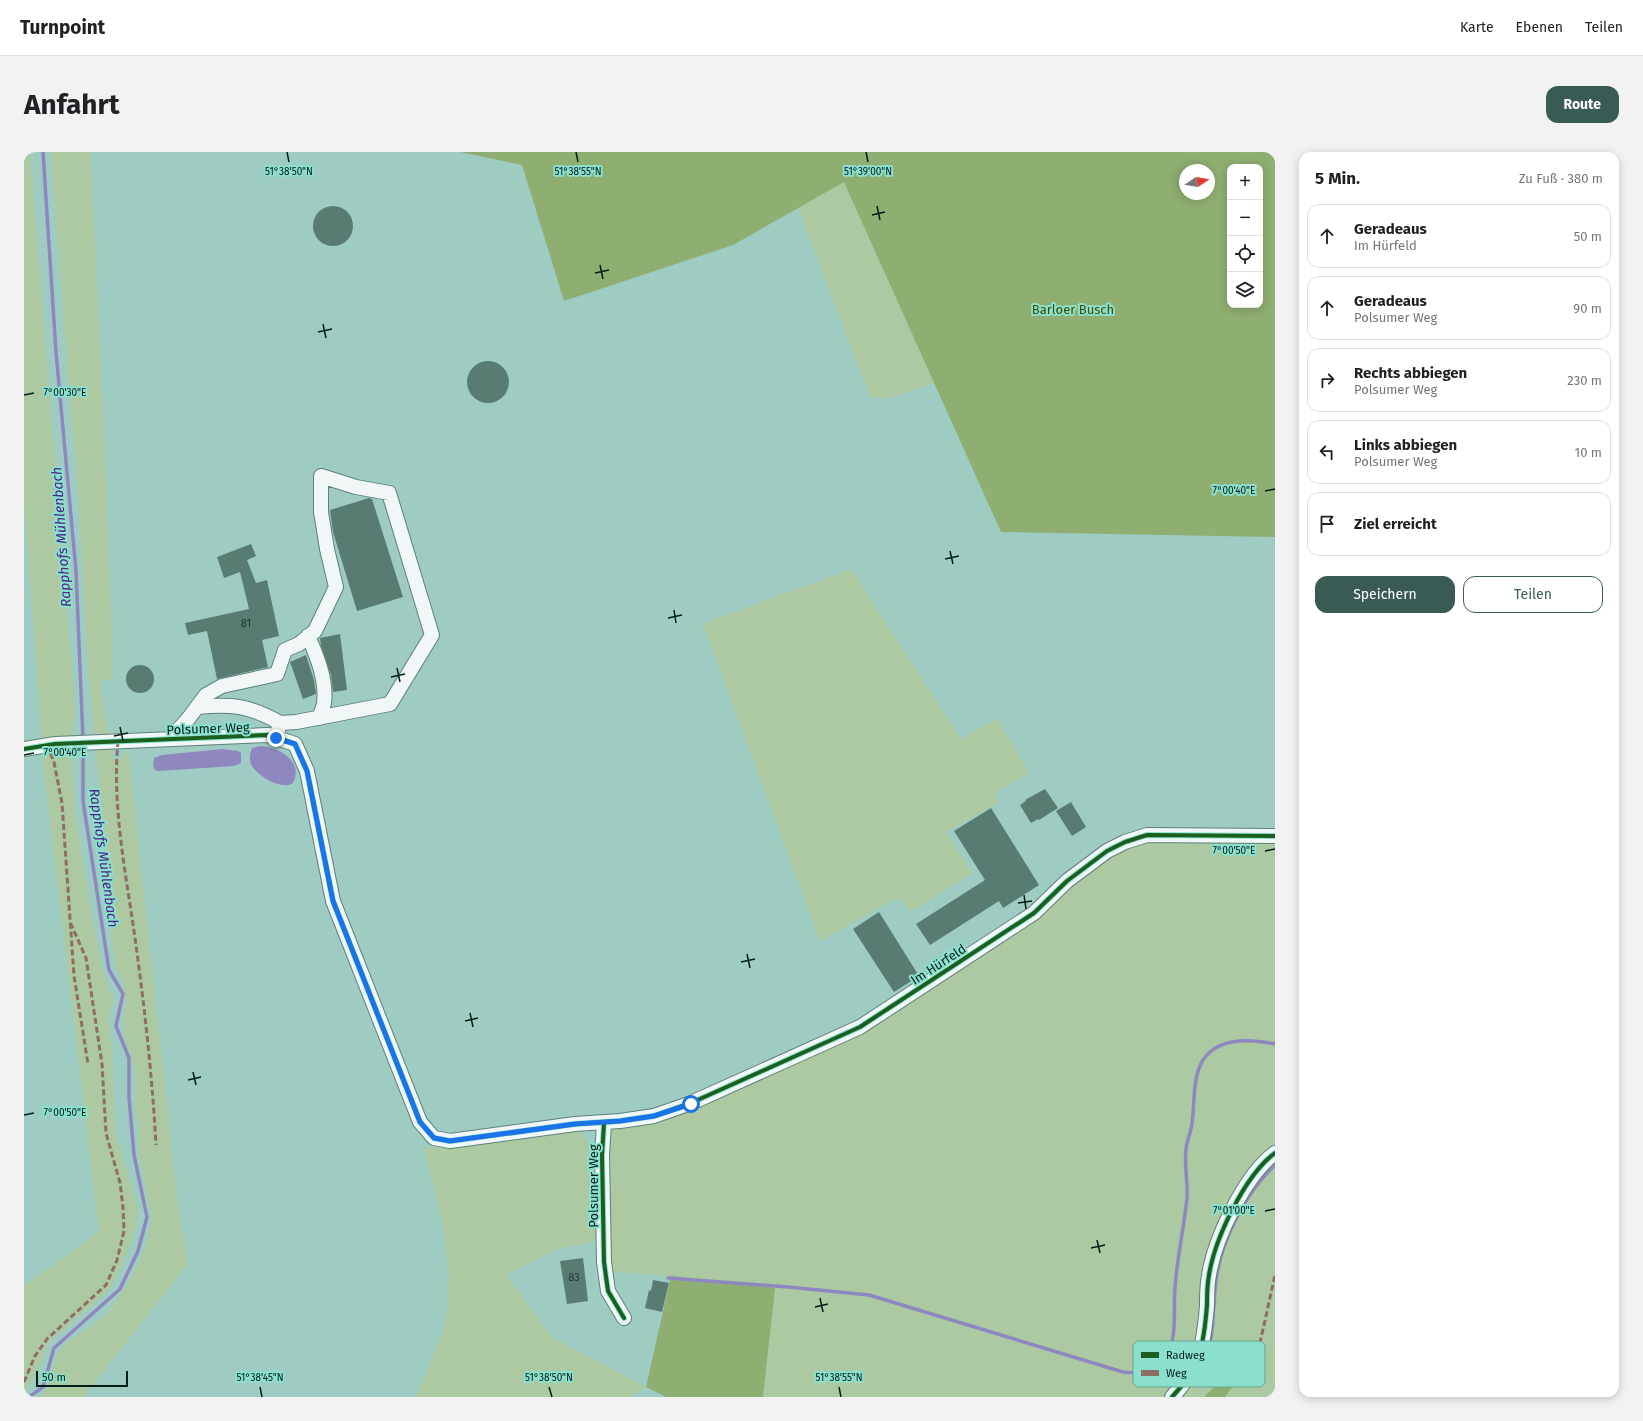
<!DOCTYPE html>
<html lang="de">
<meta charset="utf-8">
<style>
:root{--surface:#fff;--page:#f2f2f2;--text:#202124;--muted:#757577;--line:#e0e0e0;--accent:#395b54}
body{margin:0;font-family:"Fira Sans",sans-serif;background:var(--page);color:var(--text)}
.controls{position:absolute;right:12px;top:12px;display:grid;overflow:hidden;border-radius:8px;box-shadow:0 2px 10px #0003}
.controls button{width:36px;height:36px;display:grid;place-items:center;padding:0;border:0;border-bottom:1px solid var(--line);background:var(--surface);color:var(--text);font:20px sans-serif}
.compass{position:absolute;left:1155px;top:12px;width:36px;height:36px;border-radius:50%;background:var(--surface);box-shadow:0 2px 10px #0003;rotate:78deg}
.scale{position:absolute;left:12px;bottom:10px;width:92px;box-sizing:border-box;padding-left:4px;border:2px solid #031e19;border-top:0;font-size:11px;line-height:14px;white-space:nowrap;color:#031e19;-webkit-text-stroke:3px #8ae0cd;paint-order:stroke}
.stop{position:absolute;width:12px;height:12px;margin:-9px;border:3px solid #1a73e8;border-radius:50%;background:#fff}
.stop.end{background:#1a73e8;border-color:#fff;box-shadow:0 1px 4px #0008}
.list{margin:0;padding:0;list-style:none}
h2{display:flex;justify-content:space-between;align-items:center;height:52px;margin:0;padding:0 16px;font-size:17px}
h2 small{font-size:13px;font-weight:400;color:var(--muted)}
.list li{display:grid;grid-template-columns:26px 1fr auto;gap:12px;align-items:center;box-sizing:border-box;height:64px;margin:0 8px 8px;padding:0 8px;border:1px solid var(--line);border-radius:12px}
.list b{display:block;font-size:15px;white-space:nowrap}
.list p{margin:0;font-size:13px;white-space:nowrap;color:var(--muted)}
.list em{font-size:13px;font-style:normal;color:var(--muted)}
.actions{display:flex;gap:8px;padding:12px 16px}
.actions a{flex:1;padding:9px 0;border:1px solid var(--accent);border-radius:12px;text-align:center;font-size:14px;color:var(--accent)}
.actions .main{background:var(--accent);color:#fff}
.icon{flex:none;width:22px;height:22px;fill:none;stroke:currentColor;stroke-width:2;stroke-linecap:round;stroke-linejoin:round}
.map{position:relative;flex:none;width:1251px;height:1245px;overflow:hidden;border-radius:12px}
header{display:flex;align-items:center;gap:24px;box-sizing:border-box;height:56px;padding:0 20px;background:var(--surface);border-bottom:1px solid var(--line)}
header strong{font-size:19px}
nav{display:flex;gap:22px;margin-inline-start:auto;font-size:14px}
.intro{display:flex;align-items:center;justify-content:space-between;box-sizing:border-box;height:96px;padding:0 24px}
h1{margin:0;font-size:28px}
.button{padding:10px 18px;border-radius:12px;background:var(--accent);color:#fff;font-size:14px;font-weight:700}
main{display:flex;gap:24px;padding:0 24px}
aside{flex:1;background:var(--surface);border-radius:12px;box-shadow:0 2px 10px #0003}
.map>svg:first-child{display:block}
.green{fill:#acc9a2}
.forest{fill:#8fae71;fill-rule:evenodd}
.water{fill:#8f88c0}
.lines{fill:none;stroke-linecap:round;stroke-linejoin:round}
.stream{stroke:#8f88c0;stroke-width:3.5}
.building{fill:#597c72}
.minor-casing{stroke:#5e817a;stroke-width:16}
.minor{stroke:#f0f7f6;stroke-width:14}
.quiet{stroke:#8d6e63;stroke-width:3;stroke-dasharray:6 3;stroke-linecap:butt}
.cycleway-casing{stroke:#8ae0cd;stroke-width:6}
.cycleway{stroke:#1b5e20;stroke-width:4}
.route{stroke:#1a73e8;stroke-width:5}
.ticks{fill:none;stroke:#031e19;stroke-width:1.5}
.labels{text-anchor:middle;stroke-width:4;stroke-linejoin:round;paint-order:stroke}
.number-label{font-size:11px;fill:#18362f}
.park-label{font-size:13px;fill:#414c00;stroke:#8ae0cd}
.street-label{font-size:13px;fill:#031e19;stroke:#8ae0cd}
.water-label{font-size:14px;font-style:italic;fill:#4e2186;stroke:#8ae0cd}
.key{fill:#8ae0cd;stroke:#62a697;stroke-width:1}
.key-label{font-size:11px;fill:#031e19}
.ticks-label{font-size:10px;text-anchor:middle;fill:#031e19;stroke:#8ae0cd;stroke-width:4;stroke-linejoin:round;paint-order:stroke}
</style>
<header>
<strong>Turnpoint</strong>
<nav><a>Karte</a><a>Ebenen</a><a>Teilen</a></nav>
</header>
<div class="intro"><h1>Anfahrt</h1><a class="button">Route</a></div>
<main>
<div class="map">
<svg width="1251" height="1245" viewBox="0 0 1251 1245">
<rect width="100%" height="100%" fill="#9eccc2"/>
<!-- green -->
<path class="green" d="M0 0H6L51 558 48 586 18 587 0 348Z
M27 0H67L85 395 89 527 76 528 81 567 87 585H70L61 470 55 348 47 263Z
M820 30 910 231 863 247 846 245 774 56Z
M827 417 937 587 973 566 1005 621 970 642 975 650 922 680 948 721 887 760 875 745 796 789 679 472Z
M90 594 88 606 96 608 104 596 154 1055 164 1112 59 1245H15L23 1236 32 1204 39 1193 80 1165 105 1130 118 1103 128 1070 114 995 115 975 111 962 112 933 109 911 100 881 99 864 102 852 99 830 91 812 86 775 87 732 71 596Z
M32 597H47L52 666 67 760 80 824 90 848 85 864 89 915 91 979 114 1057 110 1083 98 1114 87 1135 48 1171 25 1190 14 1219 0 1241V1134L75 1080 18 602Z
M1251 687V990L1237 1004 1190 1082 1177 1182 1163 1220 1141 1245H739L751 1136 647 1124 585 1119 583 1086 528 1099 482 1123 528 1185 622 1235 607 1245H392L418 1182 424 1156 425 1124 419 1072 400 996 554 976 572 1003 584 1027 589 974 816 889 1062 717 1115 688Z
M1251 1009V1245H1153L1167 1228 1188 1132 1209 1065 1234 1025Z"/>
<!-- forest -->
<path class="forest" d="M436 0H1251V385L977 380 820 30 709 93 540 149 498 13ZM1206 15H1236V153H1206ZM1161 18H1185V42H1161Z
M647 1124 751 1136 739 1245H642L622 1235Z
M1213 1198 1219 1206 1212 1230 1201 1245H1180L1198 1227 1207 1200Z"/>
<!-- water -->
<path class="water" d="M236 594C255 595 280 609 269 631 258 639 232 624 227 612 225 607 226 601 228 596Z
M199 597 214 599 217 601V611L210 614 134 619 131 618 129 614 130 606 138 603Z"/>
<g class="lines">
<!-- stream -->
<path class="stream" d="M19 0 32 200 52 419 59 587
M644 1126 764 1135 845 1143 1099 1220C1115 1222 1133 1220 1142 1205 1154 1185 1149 1159 1151 1136 1153 1106 1160 1076 1163 1046 1164 1030 1160 1013 1162 997 1163 988 1167 980 1168 971 1171 951 1168 926 1179 908 1194 885 1227 887 1251 892
M1173 1224C1192 1195 1188 1161 1192 1128 1197 1089 1222 1040 1251 1013
M5 1245 19 1235 30 1196 96 1137 114 1099 123 1065 110 1003 105 945V906L92 874 99 842 85 818 59 649V593"/>
</g>
<!-- building -->
<path class="building" d="M289 74a20 20 0 1 1 40 0a20 20 0 1 1-40 0Z
M443 230a21 21 0 1 1 42 0a21 21 0 1 1-42 0Z
M345 346 348 347 379 445 333 459 309 380 306 358Z
M227 392 232 404 223 408 232 431 243 428 255 484 238 488 244 515 193 527 183 479 164 483 161 471 225 457 216 420 200 426 193 405Z
M316 482 323 538 309 540 307 523 297 494 296 486Z
M282 503 290 528 292 542 279 547 266 510Z
M102 527a14 14 0 1 1 28 0a14 14 0 1 1-28 0Z
M1021 637 1034 656 1015 668 1014 667 1007 671 996 653 1002 649 1001 648Z
M1047 650 1062 675 1048 684 1032 659Z
M967 656 1015 733 979 756 975 749 906 793 892 772 961 728 930 679Z
M855 760 895 824 870 840 829 777Z
M559 1106 564 1149 543 1152 536 1109Z
M629 1128 645 1131 638 1160 621 1156 625 1138 627 1139Z"/>
<g class="lines">
<defs>
<path id="minor" d="M284 484C293 504 303 529 300 551 299 556 297 561 295 566
M173 555C207 552 225 553 256 571
M146 587 164 567 182 543 198 534 253 522 261 498 275 492 291 479 312 435 303 397 297 360V324L332 335 365 341 408 483 366 552 272 570 256 571 252 586
M0 597 31 592 244 583 271 592 283 619 309 749 396 970 410 986 426 989 551 972 596 969 630 964 667 951 836 875 1010 761 1043 729 1083 699 1101 690 1123 683 1251 684
M580 971 578 1003 580 1110 584 1139 600 1166
M1148 1245C1176 1216 1180 1192 1183 1153 1183 1143 1183 1133 1185 1123 1191 1086 1221 1023 1251 1001"/>
</defs>
<!-- minor casing -->
<use href="#minor" class="minor-casing"/>
<!-- minor -->
<use href="#minor" class="minor"/>
<!-- quiet -->
<path class="quiet" d="M94 589C88 652 101 717 110 779 120 850 128 921 132 993
M23 593 30 610 38 651 50 824 64 912
M1232 1209 1251 1123
M0 1230 11 1204 23 1187 82 1133 93 1108 100 1079 99 1055 96 1031 82 981 78 912 62 806 47 772"/>
<defs>
<path id="cycleway" d="M0 597 31 592 244 583 271 592 283 619 309 749 396 970 410 986 426 989 551 972 596 969 630 964 667 951 836 875 1010 761 1043 729 1083 699 1101 690 1123 683 1251 684
M580 971 578 1003 580 1110 584 1139 600 1166
M1148 1245C1176 1216 1180 1192 1183 1153 1183 1143 1183 1133 1185 1123 1191 1086 1221 1023 1251 1001"/>
</defs>
<!-- cycleway casing -->
<use href="#cycleway" class="cycleway-casing"/>
<!-- cycleway -->
<use href="#cycleway" class="cycleway"/>
</g>
<g class="lines">
<!-- route -->
<path class="route" d="M252 586 271 592 283 619 309 749 396 970 410 986 426 989 551 972 596 969 630 964 667 952"/>
</g>
<!-- ticks -->
<path class="ticks" d="M263 0 265 10M552 0 554 10M842 0 844 10M853 54 856 68M848 63 861 60M576 113 579 127M571 121 585 118M299 172 302 186M294 180 308 177M0 243 10 241M1241 339 1251 337M926 399 929 412M921 407 935 404M650 458 652 471M644 466 658 463M373 516 376 530M367 525 381 522M96 575 99 589M90 584 104 581M0 603 10 601M1241 699 1251 697M1000 743 1002 757M994 751 1008 749M723 802 726 816M717 810 731 807M446 861 449 875M441 869 454 866M169 920 172 933M164 928 177 925M0 963 10 961M1241 1059 1251 1057M1073 1088 1076 1101M1067 1096 1081 1093M796 1146 799 1160M791 1155 804 1152M236 1235 238 1245M525 1235 528 1245M815 1235 817 1245"/>
<g class="labels">
<!-- number labels -->
<g class="number-label">
<text x="222" y="475">81</text>
<text x="550" y="1129">83</text>
</g>
<!-- park labels -->
<g class="park-label">
<text x="1049" y="162">Barloer Busch</text>
</g>
<!-- street labels -->
<g class="street-label">
<text transform="translate(184 576) rotate(-2)" y="5">Polsumer Weg</text>
<text transform="translate(914 812) rotate(-33)" y="5">Im Hürfeld</text>
<text transform="translate(569 1034) rotate(-90)" y="5">Polsumer Weg</text>
</g>
<!-- water labels -->
<g class="water-label">
<text transform="translate(37 385) rotate(-94)" y="5">Rapphofs Mühlenbach</text>
<text transform="translate(80 706) rotate(82)" y="5">Rapphofs Mühlenbach</text>
</g>
</g>
<!-- legend -->
<rect x="1109" y="1189" width="132" height="46" rx="6" class="key"/>
<rect x="1117" y="1200" width="18" height="6" fill="#1b5e20"/>
<rect x="1117" y="1218" width="18" height="6" fill="#8d6e63"/>
<g class="key-label">
<text x="1142" y="1207">Radweg</text>
<text x="1142" y="1225">Weg</text>
</g>
<g class="ticks-label">
<text x="265" y="23">51°38'50"N</text>
<text x="554" y="23">51°38'55"N</text>
<text x="844" y="23">51°39'00"N</text>
<text x="41" y="244">7°00'30"E</text>
<text x="1210" y="342">7°00'40"E</text>
<text x="41" y="604">7°00'40"E</text>
<text x="1210" y="702">7°00'50"E</text>
<text x="41" y="964">7°00'50"E</text>
<text x="1210" y="1062">7°01'00"E</text>
<text x="236" y="1229">51°38'45"N</text>
<text x="525" y="1229">51°38'50"N</text>
<text x="815" y="1229">51°38'55"N</text>
</g>
</svg>
<div class="controls">
<button>+</button>
<button>−</button>
<button><svg class="icon" aria-label="locate" viewBox="0 0 24 24"><circle cx="12" cy="12" r="6"/><path d="M12 2v4M12 18v4M2 12h4M18 12h4"/></svg></button>
<button><svg class="icon" aria-label="layers" viewBox="0 0 24 24"><path d="M12 4l9 5-9 5-9-5zM3 14l9 5 9-5"/></svg></button>
</div>
<svg class="compass" viewBox="-18 -18 36 36"><path d="M0-13l5 13h-10z" fill="#e53935"/><path d="M0 13l5-13h-10z" fill="#757577"/></svg>
<div class="scale">50 m</div>
<div class="stop" style="left:667px;top:952px"></div>
<div class="stop end" style="left:252px;top:586px"></div>
</div>
<aside>
<h2>5 Min.<small>Zu Fuß · 380 m</small></h2>
<ul class="list">
<li><svg class="icon" aria-label="ahead" viewBox="0 0 24 24"><path d="M12 20V5M6 11l6-6 6 6"/></svg><div><b>Geradeaus</b><p>Im Hürfeld</p></div><em>50 m</em></li>
<li><svg class="icon" aria-label="ahead" viewBox="0 0 24 24"><path d="M12 20V5M6 11l6-6 6 6"/></svg><div><b>Geradeaus</b><p>Polsumer Weg</p></div><em>90 m</em></li>
<li><svg class="icon" aria-label="right" viewBox="0 0 24 24"><path d="M7 20v-9h11M14 6l5 5-5 5"/></svg><div><b>Rechts abbiegen</b><p>Polsumer Weg</p></div><em>230 m</em></li>
<li><svg class="icon" aria-label="left" viewBox="0 0 24 24"><path d="M17 20v-9H6M10 6l-5 5 5 5"/></svg><div><b>Links abbiegen</b><p>Polsumer Weg</p></div><em>10 m</em></li>
<li><svg class="icon" aria-label="arrive" viewBox="0 0 24 24"><path d="M6 21V4h12l-3 4 3 4H6"/></svg><div><b>Ziel erreicht</b></div></li>
</ul>
<div class="actions"><a class="main">Speichern</a><a>Teilen</a></div>
</aside>
</main>
